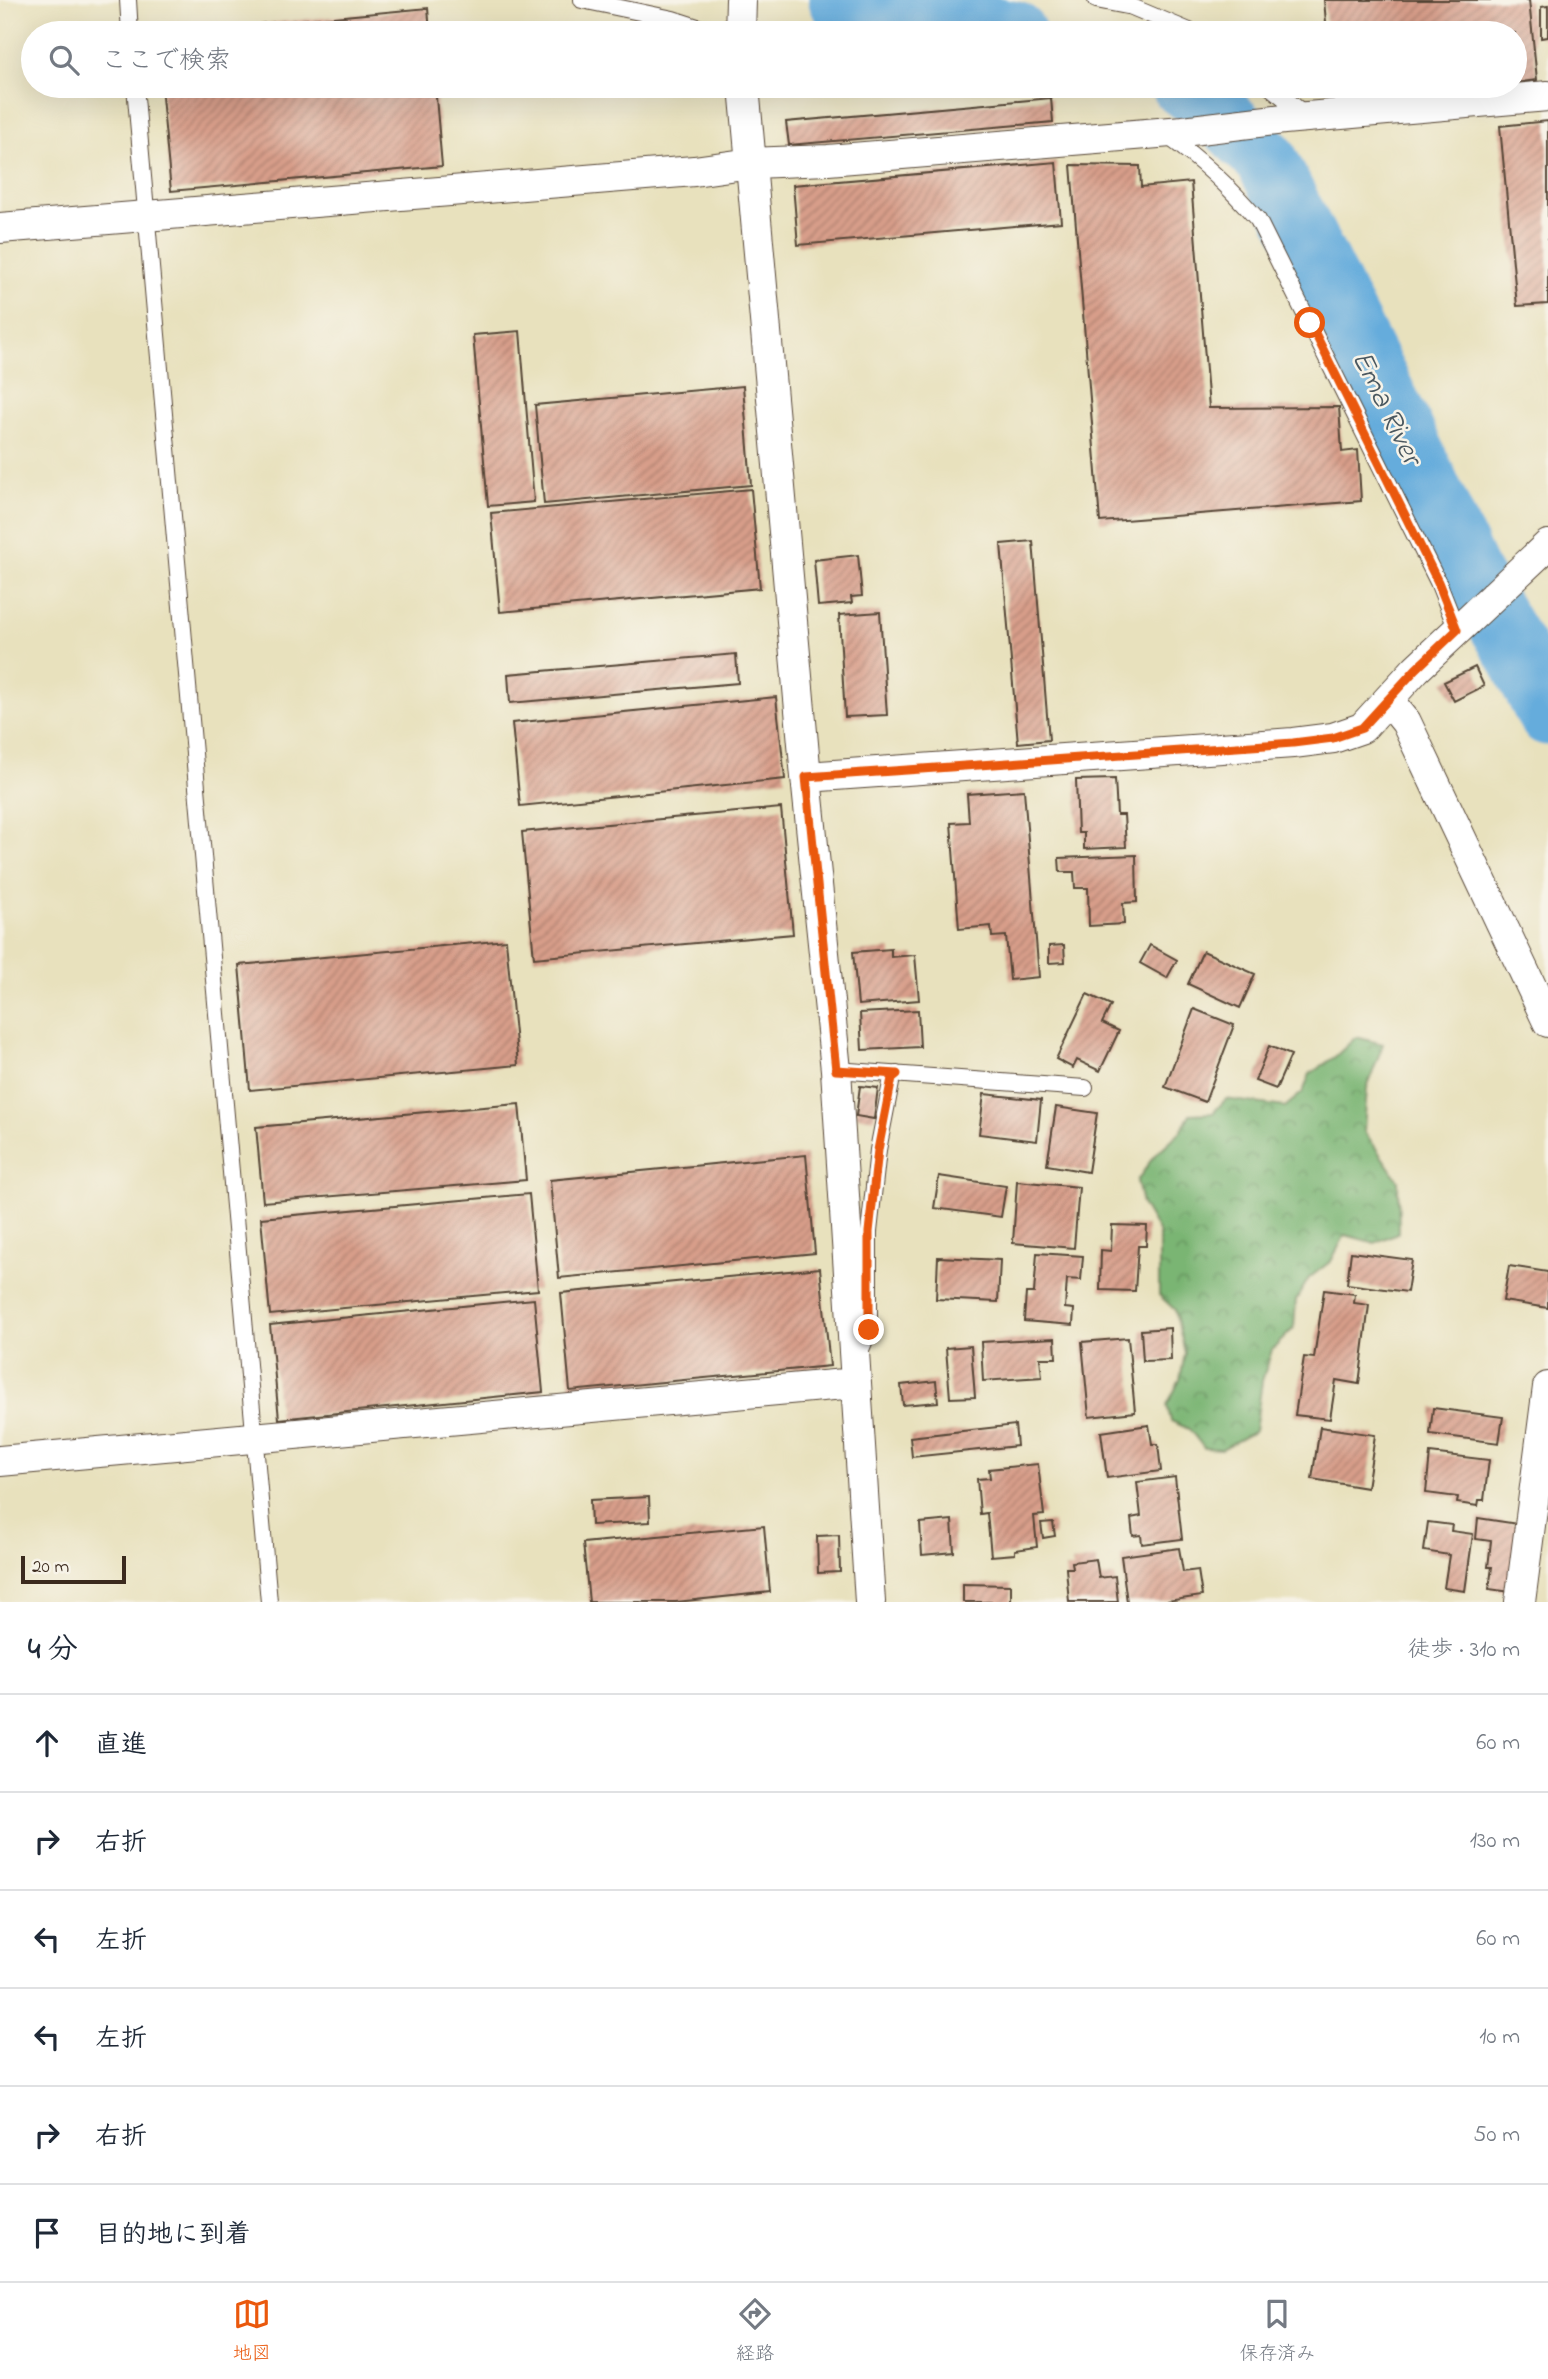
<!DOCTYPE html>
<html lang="ja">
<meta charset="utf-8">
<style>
:root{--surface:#fff;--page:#f6f6f7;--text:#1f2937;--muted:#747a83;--line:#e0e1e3;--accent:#ea580c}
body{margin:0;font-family:"Indie Flower","Klee One",sans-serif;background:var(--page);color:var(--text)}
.scale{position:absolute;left:21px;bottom:18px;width:105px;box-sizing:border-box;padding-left:7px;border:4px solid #3b2a1e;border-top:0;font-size:19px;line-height:24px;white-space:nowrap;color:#3b2a1e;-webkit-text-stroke:5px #f7f3e8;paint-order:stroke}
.stop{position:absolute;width:21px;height:21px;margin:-16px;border:5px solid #ea580c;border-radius:50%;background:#fff}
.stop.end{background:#ea580c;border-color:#fff;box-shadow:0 2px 7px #0008}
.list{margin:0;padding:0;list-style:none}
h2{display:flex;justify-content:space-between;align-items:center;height:91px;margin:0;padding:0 28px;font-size:30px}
h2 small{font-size:23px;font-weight:400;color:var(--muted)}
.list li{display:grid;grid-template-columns:46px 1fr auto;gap:21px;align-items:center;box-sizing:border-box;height:98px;padding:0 28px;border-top:2px solid var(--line)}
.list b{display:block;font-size:26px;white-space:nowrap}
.list em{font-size:23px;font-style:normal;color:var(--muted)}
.icon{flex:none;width:38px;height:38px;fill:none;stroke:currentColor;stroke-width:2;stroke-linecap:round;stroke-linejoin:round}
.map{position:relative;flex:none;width:1548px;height:1602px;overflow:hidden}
.search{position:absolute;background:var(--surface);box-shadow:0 7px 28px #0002;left:21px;right:21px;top:21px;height:77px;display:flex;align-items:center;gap:18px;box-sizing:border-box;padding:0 24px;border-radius:38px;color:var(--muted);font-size:26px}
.sheet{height:679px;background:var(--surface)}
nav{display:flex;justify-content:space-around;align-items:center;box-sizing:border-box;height:98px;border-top:2px solid var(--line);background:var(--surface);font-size:19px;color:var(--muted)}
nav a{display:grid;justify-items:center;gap:4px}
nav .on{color:var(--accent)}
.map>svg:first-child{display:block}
.forest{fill:url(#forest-crowns);stroke:#5a7048;stroke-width:2}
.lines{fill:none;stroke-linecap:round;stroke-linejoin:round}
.river{stroke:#65acdc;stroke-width:63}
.building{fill:url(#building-hatch)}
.lane-casing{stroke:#554536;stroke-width:18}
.street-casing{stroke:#554536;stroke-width:32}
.lane{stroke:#fff;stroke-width:16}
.street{stroke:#fff;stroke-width:30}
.route{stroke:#ea580c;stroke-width:9}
.labels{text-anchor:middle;stroke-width:5;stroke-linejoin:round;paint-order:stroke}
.water-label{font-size:30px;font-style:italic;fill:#4a5860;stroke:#f7f3e8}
</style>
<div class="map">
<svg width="1548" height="1602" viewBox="0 0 1548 1602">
<defs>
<pattern id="forest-crowns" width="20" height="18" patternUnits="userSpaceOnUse" patternTransform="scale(1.75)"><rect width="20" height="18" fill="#7ab573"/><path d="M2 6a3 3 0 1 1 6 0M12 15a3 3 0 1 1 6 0" fill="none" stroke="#65935e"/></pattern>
<pattern id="building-hatch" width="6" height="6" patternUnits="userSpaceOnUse" patternTransform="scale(1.75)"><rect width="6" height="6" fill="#d89e8a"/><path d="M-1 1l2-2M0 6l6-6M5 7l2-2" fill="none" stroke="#b08170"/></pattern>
</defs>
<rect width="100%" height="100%" fill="#f7f3e8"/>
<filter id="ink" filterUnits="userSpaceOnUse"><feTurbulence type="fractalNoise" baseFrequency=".0143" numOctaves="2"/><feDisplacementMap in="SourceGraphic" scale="14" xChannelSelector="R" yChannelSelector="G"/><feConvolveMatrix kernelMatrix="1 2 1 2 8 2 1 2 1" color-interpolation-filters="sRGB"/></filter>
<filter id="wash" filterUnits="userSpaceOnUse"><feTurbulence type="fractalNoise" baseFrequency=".00686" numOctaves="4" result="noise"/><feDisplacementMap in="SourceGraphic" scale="28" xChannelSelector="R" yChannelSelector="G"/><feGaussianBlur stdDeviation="1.57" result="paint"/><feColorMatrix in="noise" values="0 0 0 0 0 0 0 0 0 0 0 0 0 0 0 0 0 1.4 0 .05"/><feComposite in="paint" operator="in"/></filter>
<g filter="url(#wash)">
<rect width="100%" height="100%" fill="#e8e1bd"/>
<!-- forest -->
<path class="forest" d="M1356 1037 1383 1044 1367 1088 1364 1131 1398 1180 1399 1232 1375 1243 1345 1235 1331 1261 1309 1278 1296 1300 1294 1328 1272 1350 1262 1381 1255 1431 1222 1449 1204 1448 1189 1429 1171 1421 1167 1405 1180 1380 1185 1353 1175 1310 1159 1295V1233L1142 1204 1137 1181 1154 1156 1181 1131 1190 1114 1213 1113 1226 1099 1285 1107 1303 1092 1310 1074 1336 1056Z"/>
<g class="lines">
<!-- river -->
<path class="river" d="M840 0 1015 33
M1183 86 1203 98 1266 159 1406 438 1468 572 1518 655 1548 714"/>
</g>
<g id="blocks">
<!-- building -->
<path class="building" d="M1324 0H1529L1537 80 1515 83V33H1327Z
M1548 6V37L1541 38V7Z
M428 8 430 33H186V31Z
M161 86H435L442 166 171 191Z
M1332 86H1464L1465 88 1333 101Z
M1051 98 1053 122 789 145 786 122Z
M1548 121V304L1517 306 1500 126Z
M1056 162 1061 222 798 245 793 185Z
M1071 165 1140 166 1141 187 1191 182 1209 408 1339 407 1342 452 1358 450 1361 501 1100 522Z
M520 331 534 502 488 506 473 335Z
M743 386 751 485 544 504 535 405Z
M751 489 760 588 500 612 491 513Z
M1033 541 1049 740 1018 743 1001 544Z
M858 555 862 596 851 597 852 603 818 606 814 560Z
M880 612 887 715 845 717 839 615Z
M736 654 738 683 510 703 508 674Z
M1475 667 1484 686 1454 701 1444 682Z
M776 697 785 779 520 806 512 723Z
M1115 779 1117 815H1124L1126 847 1084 849V833H1078L1076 780Z
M1024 790 1039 977 1010 980 1006 936 992 937 991 926 959 929 951 823 969 822 967 794Z
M781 808 793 934 534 958 522 832Z
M1136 855 1137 902 1123 903 1124 924 1089 926 1088 888H1075L1074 872H1060L1059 858Z
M506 940 518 1065 250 1090 239 965Z
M1064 945 1065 962 1049 963V946Z
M1150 945 1177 960 1167 978 1140 963Z
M891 949V957L915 955 919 1000 858 1005 853 952Z
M1203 951 1255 974 1240 1008 1188 984Z
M1087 994 1111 1005 1102 1023 1119 1031 1100 1071 1077 1060 1073 1068 1056 1059Z
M1194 1009 1234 1025 1205 1102 1165 1087Z
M918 1010 920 1047 862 1050 860 1013Z
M1269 1046 1291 1055 1276 1089 1255 1081Z
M860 1086 878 1088 874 1119 856 1116Z
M984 1094 1041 1100 1037 1141 979 1134Z
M519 1104 526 1180 263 1202 256 1127Z
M1056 1107 1097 1113 1088 1172 1047 1165Z
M806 1155 815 1253 559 1278 550 1180Z
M939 1176 1006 1186 1001 1217 934 1208Z
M1017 1181 1079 1187 1074 1248 1013 1243Z
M529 1194 538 1290 270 1315 261 1218Z
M1112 1225 1147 1226 1146 1246H1138L1135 1291 1100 1290 1101 1250 1111 1251Z
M1351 1252 1412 1260 1407 1292 1347 1284Z
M1037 1253 1083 1256 1081 1280 1067 1279 1065 1308 1074 1309 1073 1325 1024 1321 1026 1293H1034Z
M938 1257 1000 1260 998 1302 936 1299Z
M1509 1266 1548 1272V1308L1503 1301Z
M820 1268 830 1366 570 1391 561 1293Z
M1324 1290 1355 1294 1354 1303 1369 1305 1359 1384 1336 1380 1330 1419 1295 1415 1304 1357 1314 1358Z
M534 1299 543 1392 279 1419 270 1325Z
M1170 1328 1171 1360 1143 1361 1141 1330Z
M1055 1338 1056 1358H1040L1042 1377 983 1381 981 1342Z
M1128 1338 1135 1412 1089 1417 1082 1342Z
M971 1346 975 1397 950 1398 946 1348Z
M936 1381 938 1402 903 1405 901 1385Z
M1433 1408 1503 1417 1499 1443 1430 1434Z
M1015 1425 1017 1446 912 1457 910 1437Z
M1149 1425 1152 1444H1158L1161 1471 1107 1478 1101 1432Z
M1320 1427 1375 1435 1367 1488 1312 1479Z
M1430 1453 1489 1460 1484 1500H1479L1478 1506 1457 1503 1458 1497 1426 1493Z
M1038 1464 1044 1515 1034 1516 1037 1547 1015 1550V1554L991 1556 987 1513 980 1514 977 1479 990 1478 989 1469Z
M1175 1477 1182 1539 1142 1544 1141 1535 1133 1536 1131 1518 1141 1516 1137 1482Z
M649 1497 650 1522 591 1525 590 1500Z
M1478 1518 1518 1524 1511 1592 1489 1589 1492 1567H1488L1491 1541 1476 1539Z
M952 1520 954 1552 922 1555 920 1523Z
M1053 1522 1055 1536 1043 1538 1041 1523Z
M1428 1522 1452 1525 1451 1531 1473 1534 1465 1591 1444 1588 1449 1555 1424 1551Z
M764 1526 770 1592 676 1602H589L583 1543Z
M839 1535 840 1572 818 1573 817 1536Z
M1179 1548 1183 1572 1198 1570 1202 1596 1160 1602H1127L1121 1556Z
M1096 1559 1099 1578 1115 1576 1118 1602H1069L1066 1568H1073L1072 1562Z
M963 1584 1011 1585V1602H963Z"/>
</g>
</g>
<g filter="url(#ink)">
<use href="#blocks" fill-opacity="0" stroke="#554536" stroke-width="2"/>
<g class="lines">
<defs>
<path id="lane" d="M128 0 130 33
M582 0 673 19 716 33
M1096 0 1132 7 1194 33
M135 86 269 1602
M1269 86 1307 116
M1166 135C1201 160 1230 187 1258 220L1438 582 1457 630
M836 1070 1085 1088
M860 1352 869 1330V1232L878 1150 892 1078 897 1074"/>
<path id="street" d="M740 33 741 0
M744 86 806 777 836 1070 870 1602
M0 228 694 171 751 163 828 160 1183 131 1284 119 1548 96
M1388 700 1406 722 1548 1022
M806 777 1293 743 1333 738 1362 728 1416 669 1548 545
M0 1461 855 1383
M1520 1602 1548 1387"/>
</defs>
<!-- lane casing -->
<use href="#lane" class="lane-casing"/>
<!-- street casing -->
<use href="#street" class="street-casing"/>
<!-- lane -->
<use href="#lane" class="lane"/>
<!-- street -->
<use href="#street" class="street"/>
</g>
</g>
<g class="lines" filter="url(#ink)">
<!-- route -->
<path class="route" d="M869 1330V1232L878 1150 892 1078 897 1074 836 1070 806 777 1293 743 1333 738 1362 728 1416 669 1457 630 1438 582 1310 323"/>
</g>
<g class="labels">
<!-- water labels -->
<g class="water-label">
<text transform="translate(1388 407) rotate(64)" y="10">Ema River</text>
</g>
</g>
</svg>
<div class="scale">20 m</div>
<div class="stop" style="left:1310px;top:323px"></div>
<div class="stop end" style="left:869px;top:1330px"></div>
<div class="search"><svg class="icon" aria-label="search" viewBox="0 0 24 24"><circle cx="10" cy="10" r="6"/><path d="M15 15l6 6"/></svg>ここで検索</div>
</div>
<section class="sheet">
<h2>4 分<small>徒歩 · 310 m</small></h2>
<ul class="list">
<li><svg class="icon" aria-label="ahead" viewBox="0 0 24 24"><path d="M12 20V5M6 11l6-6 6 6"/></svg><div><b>直進</b></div><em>60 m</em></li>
<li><svg class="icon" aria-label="right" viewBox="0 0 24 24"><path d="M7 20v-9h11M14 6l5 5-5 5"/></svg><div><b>右折</b></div><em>130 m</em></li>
<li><svg class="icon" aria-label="left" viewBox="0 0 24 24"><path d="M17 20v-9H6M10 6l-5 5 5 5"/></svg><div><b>左折</b></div><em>60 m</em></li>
<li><svg class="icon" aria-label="left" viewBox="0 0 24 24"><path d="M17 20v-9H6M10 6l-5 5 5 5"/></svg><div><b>左折</b></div><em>10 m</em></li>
<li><svg class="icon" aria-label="right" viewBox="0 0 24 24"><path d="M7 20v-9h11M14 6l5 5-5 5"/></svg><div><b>右折</b></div><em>50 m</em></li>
<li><svg class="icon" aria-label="arrive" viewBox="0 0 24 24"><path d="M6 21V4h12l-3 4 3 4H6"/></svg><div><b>目的地に到着</b></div></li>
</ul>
</section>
<nav>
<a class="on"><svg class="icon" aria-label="map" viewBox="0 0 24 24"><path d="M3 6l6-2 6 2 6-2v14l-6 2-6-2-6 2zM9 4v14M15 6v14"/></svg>地図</a>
<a><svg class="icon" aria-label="directions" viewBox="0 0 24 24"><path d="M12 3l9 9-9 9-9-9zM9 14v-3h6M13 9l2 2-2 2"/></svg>経路</a>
<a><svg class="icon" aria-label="saved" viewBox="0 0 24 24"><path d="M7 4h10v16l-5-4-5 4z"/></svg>保存済み</a>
</nav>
